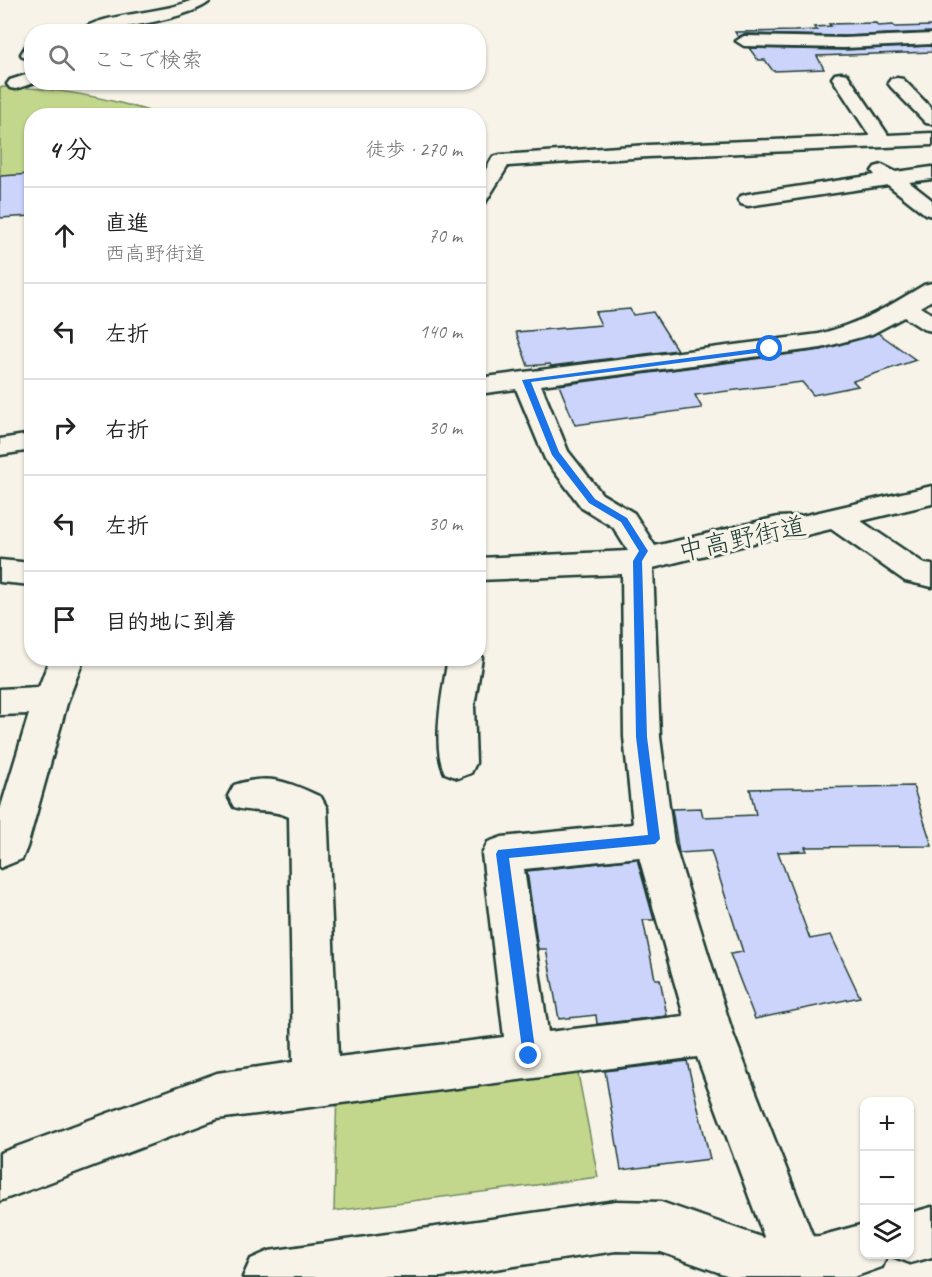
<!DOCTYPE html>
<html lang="ja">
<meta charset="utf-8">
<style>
:root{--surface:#fff;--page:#f2f2f2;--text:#222;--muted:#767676;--line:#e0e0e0}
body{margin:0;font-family:Caveat,"Klee One",sans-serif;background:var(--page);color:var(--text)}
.controls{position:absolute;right:18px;bottom:18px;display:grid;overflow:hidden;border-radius:12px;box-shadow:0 2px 4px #0004}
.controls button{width:54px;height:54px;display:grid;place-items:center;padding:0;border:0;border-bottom:2px solid var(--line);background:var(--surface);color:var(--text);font:30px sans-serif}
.stop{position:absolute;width:18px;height:18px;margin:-14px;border:4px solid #1a73e8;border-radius:50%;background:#fff}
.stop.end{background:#1a73e8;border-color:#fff;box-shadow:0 2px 6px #0008}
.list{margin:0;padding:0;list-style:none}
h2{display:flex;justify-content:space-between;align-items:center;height:78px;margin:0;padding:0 24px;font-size:26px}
h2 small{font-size:20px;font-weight:400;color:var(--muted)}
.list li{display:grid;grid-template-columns:39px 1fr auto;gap:18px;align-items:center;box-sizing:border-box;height:96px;padding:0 24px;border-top:2px solid var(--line)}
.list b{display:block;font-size:22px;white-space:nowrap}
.list p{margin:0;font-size:20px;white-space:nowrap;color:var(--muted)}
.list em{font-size:20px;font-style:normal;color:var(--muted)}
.icon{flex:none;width:33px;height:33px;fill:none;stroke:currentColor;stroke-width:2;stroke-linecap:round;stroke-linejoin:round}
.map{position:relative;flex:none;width:932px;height:1277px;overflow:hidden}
.search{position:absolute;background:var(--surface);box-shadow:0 2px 4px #0004;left:24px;top:24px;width:462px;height:66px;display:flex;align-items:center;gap:15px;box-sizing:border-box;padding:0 21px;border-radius:24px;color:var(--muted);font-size:22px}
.panel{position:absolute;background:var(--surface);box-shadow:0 2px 4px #0004;left:24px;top:108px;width:462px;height:558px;border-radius:24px}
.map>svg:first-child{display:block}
.green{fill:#c2d78c;stroke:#708a60;stroke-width:1.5}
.building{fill:#ccd4fc;stroke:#1f3d34;stroke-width:1.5}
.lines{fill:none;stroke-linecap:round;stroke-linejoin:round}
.street-casing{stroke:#1f3d34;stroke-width:5}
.secondary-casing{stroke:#1f3d34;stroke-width:5}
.street{fill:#f7f3e8;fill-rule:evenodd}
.secondary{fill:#f7f3e8;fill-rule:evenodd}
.route{fill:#1a73e8}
.labels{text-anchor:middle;stroke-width:6;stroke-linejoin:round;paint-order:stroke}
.street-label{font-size:26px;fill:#1f3d34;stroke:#f7f3e8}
</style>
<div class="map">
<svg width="932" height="1277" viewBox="0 0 932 1277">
<rect width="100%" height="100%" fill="#f7f3e8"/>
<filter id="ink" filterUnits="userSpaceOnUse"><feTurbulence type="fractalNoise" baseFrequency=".0167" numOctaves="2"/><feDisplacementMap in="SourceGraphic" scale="12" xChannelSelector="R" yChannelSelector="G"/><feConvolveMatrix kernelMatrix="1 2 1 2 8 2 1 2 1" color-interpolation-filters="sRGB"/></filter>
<g filter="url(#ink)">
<!-- green -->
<path class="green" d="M0 87C56 87 107 97 161 115L32 116 31 185 0 189Z
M575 1058 598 1177 334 1211 337 1087Z"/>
<!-- building -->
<path class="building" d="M876 23 878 26 893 25 895 27 932 26V32L844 36 744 34 738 37 735 32 794 31 817 30 814 27 831 26 829 24Z
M932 46V52L817 56 824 69 773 71 765 60H758L749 48 844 50Z
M32 174V216L0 218V176Z
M630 309 633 315 653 312 677 350 551 366 550 364 528 366 516 332 601 325 595 312Z
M878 333 916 360 853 381 858 386 813 395 802 382 695 395 702 408 575 425 559 385 821 350Z
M913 786 932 846 805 847 807 851 778 852 810 939 831 935 860 997 755 1019 730 954 743 952 711 851 679 853 672 809 701 808 703 817 756 815 750 789Z
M637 859 654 920H643L655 979H660L667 1016 597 1024 596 1015 559 1019 546 949H538L527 871Z
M687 1061 710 1159 621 1170 605 1071Z"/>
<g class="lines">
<defs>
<path id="street" d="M192 0H211C196 18 105 32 79 32 97 13 165 14 192 0Z
M932 34V44L844 48 744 46 736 41 744 36 844 38Z
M32 44V60L23 57 21 54 26 46Z
M32 73V82H36L16 89 10 88 7 84 10 80Z
M841 73 847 74 888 135 932 133V145L648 157 508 166 485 203 478 205V183L493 157 500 155 648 145 870 136 832 78 835 74Z
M897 78 903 79 932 109V124L926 123 891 87 888 83 891 79Z
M882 165 896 172 932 167V179L909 182 932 200V216L925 214 888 185 748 206 741 204 738 200 741 196 748 194 875 175 872 171 875 167Z
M932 283V300L920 307 932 314V331L923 329 904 317 872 334 821 348 541 385 568 451 602 494 634 513 655 546 778 517 802 516 932 486V504L861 521 925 564 932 565V587L905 581 831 529 802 536 778 537 653 568 660 737 674 844 733 1034 823 1262 817 1277H779L697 1057 217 1119 0 1201V1153L217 1073 293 1062 289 817C271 808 253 814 234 807L228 796 234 785C269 773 289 782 321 797L327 808 338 1057 504 1037 482 854 488 842 502 837 633 824 624 737 622 574 478 580V558L628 551 613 527 582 508 545 459 516 389 478 394V378L819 334C863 322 886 308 924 285ZM639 857 684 1016 548 1032 524 869Z
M32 434V450L0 455V439Z
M0 560 32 563V585L0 582Z
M478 652 482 658 474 706 476 763 471 773 458 778 445 773C431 746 443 689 448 658H478Z
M50 658H84L68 700 27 847 22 859 0 868V810L29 714 0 715V689L39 687Z"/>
<path id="secondary" d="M616 1201 661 1202 767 1239 820 1236 864 1224V1254H887L882 1267 854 1277H732L661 1252 616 1251 441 1277H243L251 1259 269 1251Z
M932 1207V1257L910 1263 892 1256 910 1254V1213Z"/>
</defs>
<!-- street casing -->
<use href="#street" class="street-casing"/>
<!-- secondary casing -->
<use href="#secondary" class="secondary-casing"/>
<!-- street -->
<use href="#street" class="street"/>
<!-- secondary -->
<use href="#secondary" class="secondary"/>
</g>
</g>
<!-- route -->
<path class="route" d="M770 347 772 351 531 382 559 452 595 499 627 518 648 551 642 561 647 737 660 839 655 844 509 858 536 1056 534 1061 529 1063 525 1061 523 1056 496 854 498 850 648 835 636 737 633 561 639 551 621 522 589 503 552 455 522 380Z"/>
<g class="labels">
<!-- street labels -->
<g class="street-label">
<text transform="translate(742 538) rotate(-12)" y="9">中高野街道</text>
</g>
</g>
</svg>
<div class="controls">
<button>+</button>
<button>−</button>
<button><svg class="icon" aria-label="layers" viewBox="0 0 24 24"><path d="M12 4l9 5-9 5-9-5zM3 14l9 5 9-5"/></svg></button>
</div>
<div class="stop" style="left:770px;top:349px"></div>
<div class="stop end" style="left:529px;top:1056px"></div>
<div class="search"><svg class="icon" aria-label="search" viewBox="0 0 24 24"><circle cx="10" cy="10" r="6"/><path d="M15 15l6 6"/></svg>ここで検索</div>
<section class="panel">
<h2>4 分<small>徒歩 · 270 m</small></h2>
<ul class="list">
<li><svg class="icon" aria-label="ahead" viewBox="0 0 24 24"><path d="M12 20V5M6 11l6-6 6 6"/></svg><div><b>直進</b><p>西高野街道</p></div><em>70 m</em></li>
<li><svg class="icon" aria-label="left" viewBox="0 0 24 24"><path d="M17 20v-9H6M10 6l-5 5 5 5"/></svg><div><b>左折</b></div><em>140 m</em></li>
<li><svg class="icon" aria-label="right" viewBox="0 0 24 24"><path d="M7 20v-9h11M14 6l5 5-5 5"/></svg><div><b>右折</b></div><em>30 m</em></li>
<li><svg class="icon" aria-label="left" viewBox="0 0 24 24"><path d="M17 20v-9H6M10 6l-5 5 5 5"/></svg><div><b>左折</b></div><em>30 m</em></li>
<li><svg class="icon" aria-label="arrive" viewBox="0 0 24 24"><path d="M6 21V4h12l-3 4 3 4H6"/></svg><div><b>目的地に到着</b></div></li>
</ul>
</section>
</div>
